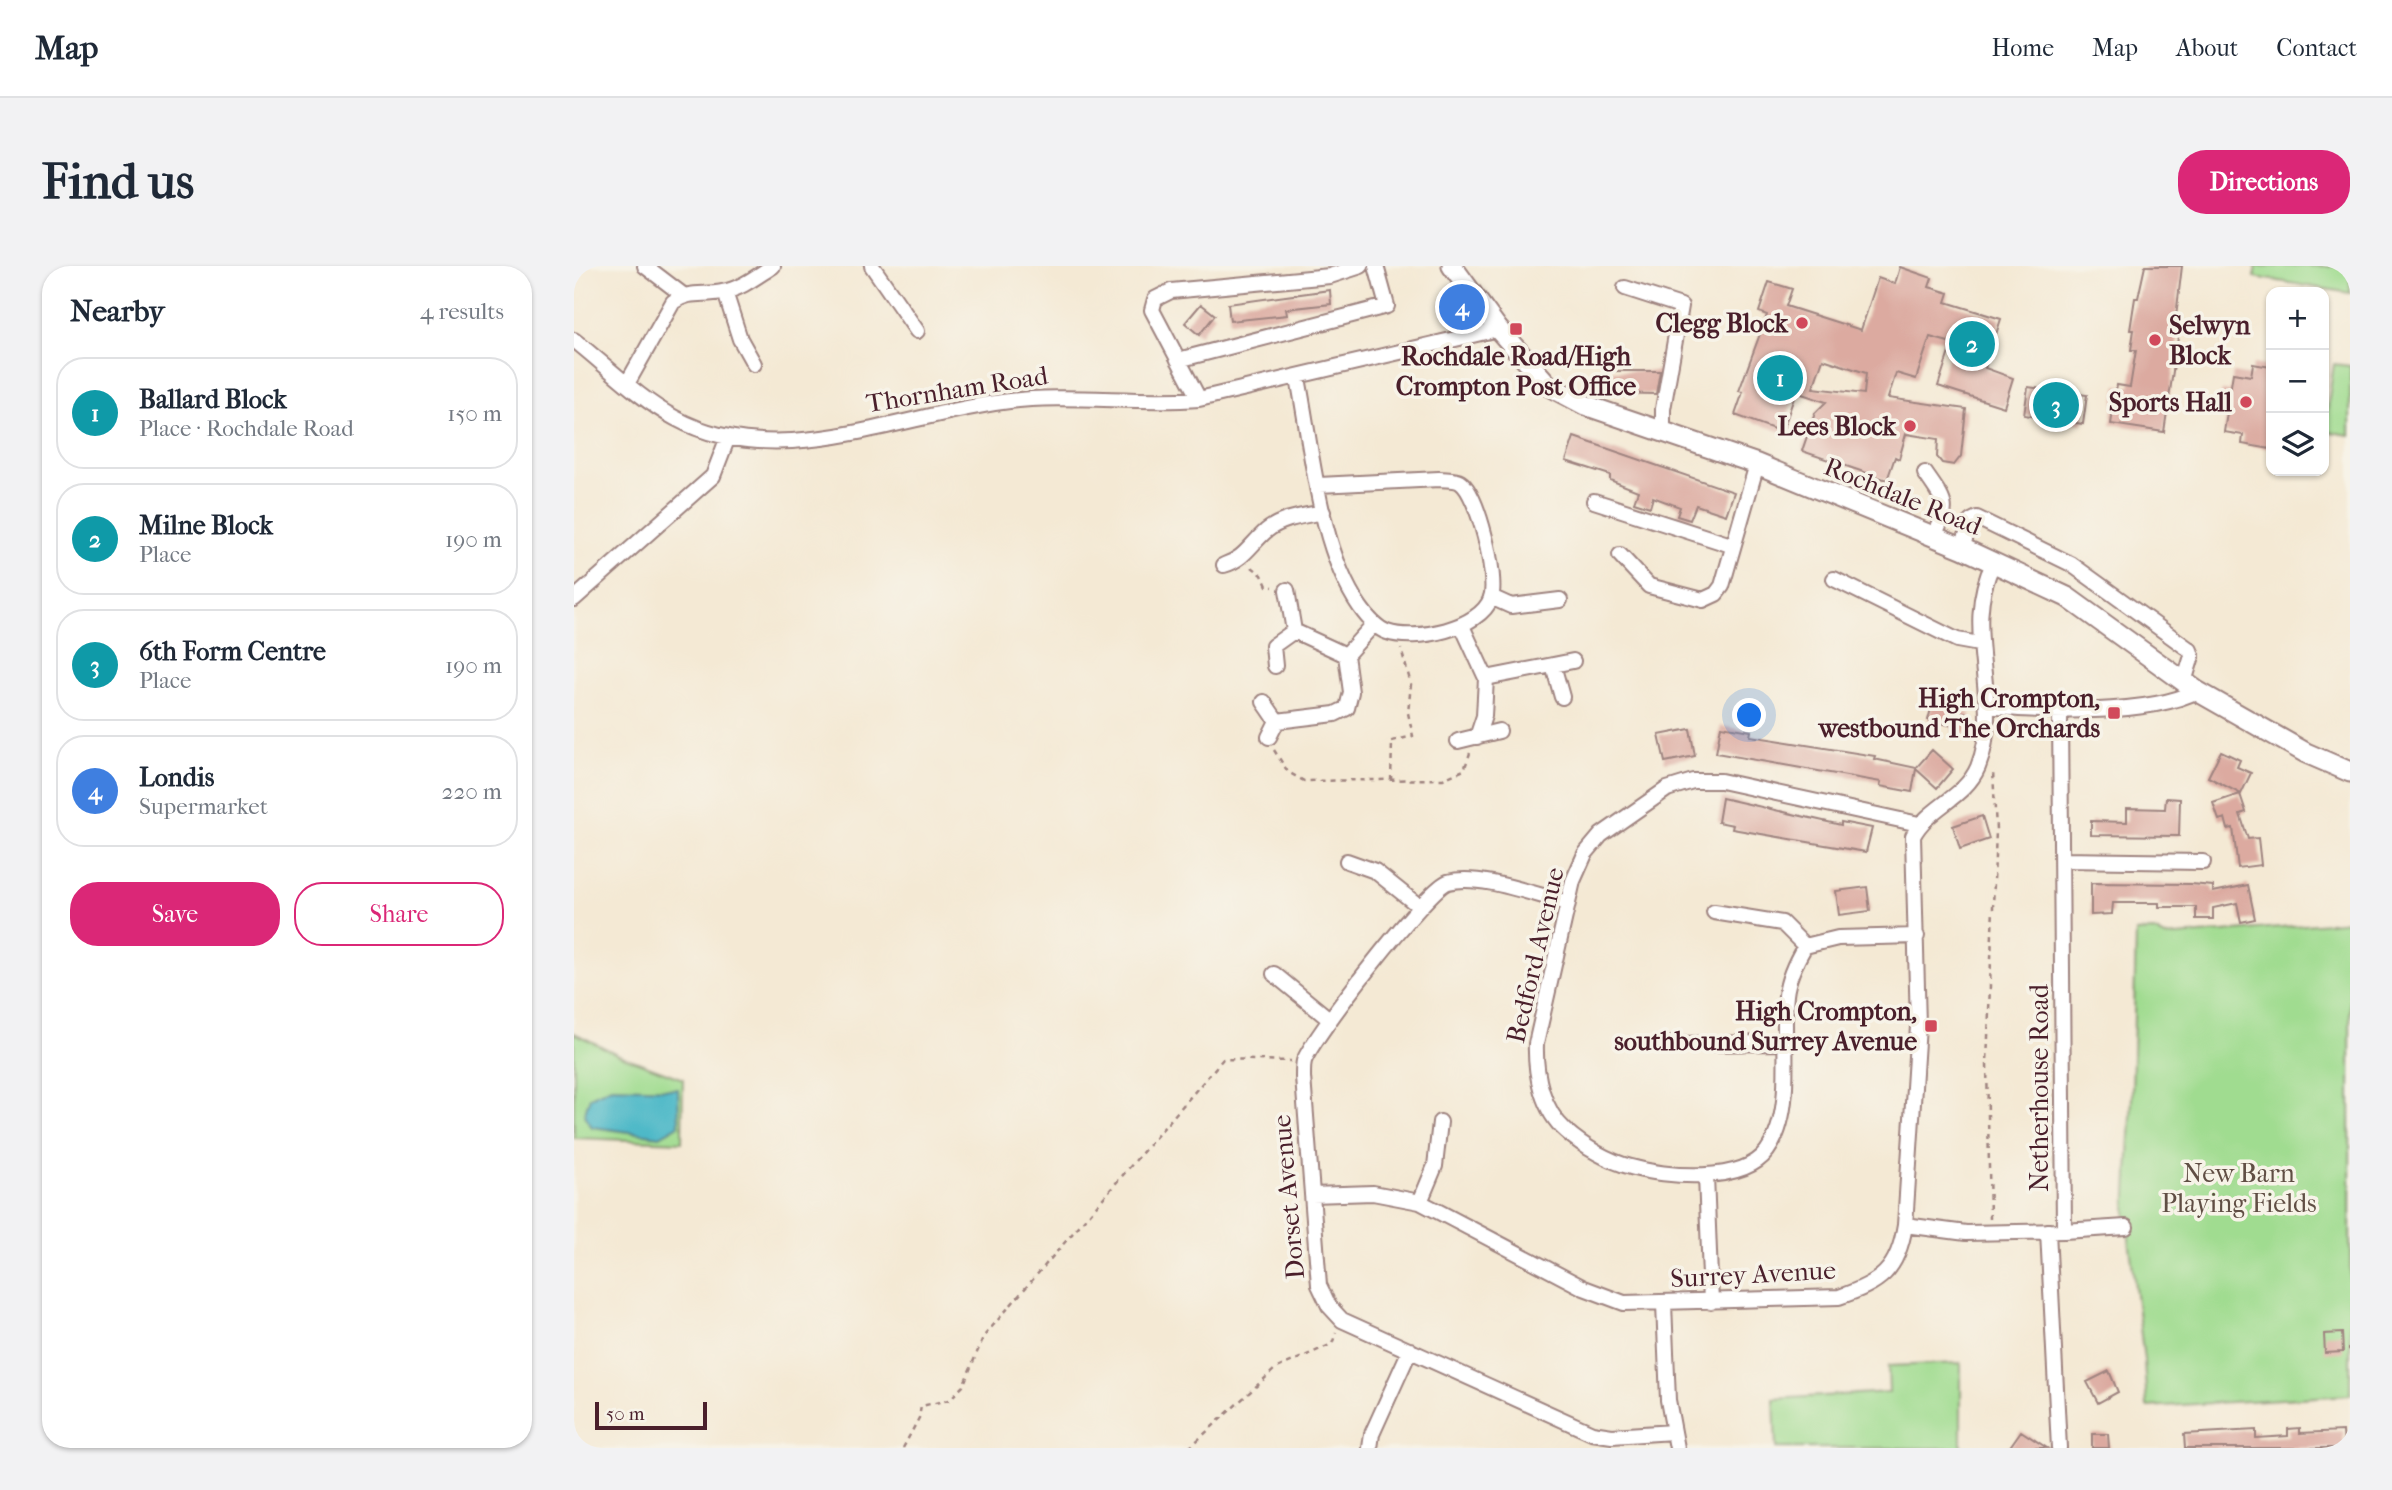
<!DOCTYPE html>
<meta charset="utf-8">
<style>
:root{--surface:#fff;--page:#f2f2f3;--text:#1f2937;--muted:#747a83;--line:#e0e1e3;--accent:#db2777}
body{margin:0;font-family:"IM FELL French Canon",serif;background:var(--page);color:var(--text)}
.controls{position:absolute;right:21px;top:21px;display:grid;overflow:hidden;border-radius:14px;box-shadow:0 2px 5px #0004}
.controls button{width:63px;height:63px;display:grid;place-items:center;padding:0;border:0;border-bottom:2px solid var(--line);background:var(--surface);color:var(--text);font:35px sans-serif}
.scale{position:absolute;left:21px;bottom:18px;width:112px;box-sizing:border-box;padding-left:7px;border:4px solid #4a1f2b;border-top:0;font-size:19px;line-height:24px;white-space:nowrap;color:#4a1f2b;-webkit-text-stroke:5px #f7f3e8;paint-order:stroke}
.you{position:absolute;left:1176px;top:450px;width:24px;height:24px;margin:-18px;border:5px solid #fff;border-radius:50%;background:#1a73e8;box-shadow:0 0 0 10px #1a73e833}
.badge{display:grid;place-items:center;width:46px;height:46px;border-radius:50%;background:var(--accent);color:#fff;font-size:23px;font-weight:700}
.pin{position:absolute;translate:-50% -50%;border:4px solid #fff;box-shadow:0 2px 7px #0006}
.list{margin:0;padding:0;list-style:none}
h2{display:flex;justify-content:space-between;align-items:center;height:91px;margin:0;padding:0 28px;font-size:30px}
h2 small{font-size:23px;font-weight:400;color:var(--muted)}
.list li{display:grid;grid-template-columns:46px 1fr auto;gap:21px;align-items:center;box-sizing:border-box;height:112px;margin:0 14px 14px;padding:0 14px;border:2px solid var(--line);border-radius:28px}
.list b{display:block;font-size:26px;white-space:nowrap}
.list p{margin:0;font-size:23px;white-space:nowrap;color:var(--muted)}
.list em{font-size:23px;font-style:normal;color:var(--muted)}
.actions{display:flex;gap:14px;padding:21px 28px}
.actions a{flex:1;padding:16px 0;border:2px solid var(--accent);border-radius:28px;text-align:center;font-size:24px;color:var(--accent)}
.actions .main{background:var(--accent);color:#fff}
.icon{flex:none;width:38px;height:38px;fill:none;stroke:currentColor;stroke-width:2;stroke-linecap:round;stroke-linejoin:round}
.map{position:relative;flex:none;width:1776px;height:1182px;overflow:hidden;border-radius:28px}
header{display:flex;align-items:center;gap:42px;box-sizing:border-box;height:98px;padding:0 35px;background:var(--surface);border-bottom:2px solid var(--line)}
header strong{font-size:33px}
nav{display:flex;gap:38px;margin-inline-start:auto;font-size:24px}
.intro{display:flex;align-items:center;justify-content:space-between;box-sizing:border-box;height:168px;padding:0 42px}
h1{margin:0;font-size:49px}
.button{padding:18px 32px;border-radius:28px;background:var(--accent);color:#fff;font-size:24px;font-weight:700}
main{display:flex;gap:42px;padding:0 42px}
aside{flex:1;background:var(--surface);border-radius:28px;box-shadow:0 2px 5px #0004}
.map>svg:first-child{display:block}
.green{fill:#a0dc90;stroke:#757e5e;stroke-width:2}
.water{fill:#4cb8c7;stroke:#4b6c79;stroke-width:2}
.building{fill:#dcaaa0;fill-rule:evenodd}
.lines{fill:none;stroke-linecap:round;stroke-linejoin:round}
.minor-casing{stroke:#9f8480;stroke-width:18}
.major-casing{stroke:#9f8480;stroke-width:23}
.path{stroke:#9f8480;stroke-width:2.5;stroke-dasharray:5 5;stroke-linecap:butt}
.minor{stroke:#fff;stroke-width:14}
.major{stroke:#fff;stroke-width:19}
.poi-dot{fill:#d1495b;stroke:#f7f3e8;stroke-width:2.5}
.labels{text-anchor:middle;stroke-width:7;stroke-linejoin:round;paint-order:stroke}
.poi-label{font-size:26px;font-weight:bold;fill:#4a1f2b;stroke:#f7f3e8;text-anchor:end}
.street-label{font-size:26px;fill:#4a1f2b;stroke:#f7f3e8}
.park-label{font-size:26px;fill:#604e44;stroke:#f7f3e8}
</style>
<header>
<strong>Map</strong>
<nav><a>Home</a><a>Map</a><a>About</a><a>Contact</a></nav>
</header>
<div class="intro"><h1>Find us</h1><a class="button">Directions</a></div>
<main>
<aside>
<h2>Nearby<small>4 results</small></h2>
<ul class="list">
<li><span class="badge" style="background:#0f9aa8">1</span><div><b>Ballard Block</b><p>Place · Rochdale Road</p></div><em>150 m</em></li>
<li><span class="badge" style="background:#0f9aa8">2</span><div><b>Milne Block</b><p>Place</p></div><em>190 m</em></li>
<li><span class="badge" style="background:#0f9aa8">3</span><div><b>6th Form Centre</b><p>Place</p></div><em>190 m</em></li>
<li><span class="badge" style="background:#3f7fe0">4</span><div><b>Londis</b><p>Supermarket</p></div><em>220 m</em></li>
</ul>
<div class="actions"><a class="main">Save</a><a>Share</a></div>
</aside>
<div class="map">
<svg width="1776" height="1182" viewBox="0 0 1776 1182">
<rect width="100%" height="100%" fill="#f7f3e8"/>
<filter id="ink" filterUnits="userSpaceOnUse"><feTurbulence type="fractalNoise" baseFrequency=".0143" numOctaves="2"/><feDisplacementMap in="SourceGraphic" scale="14" xChannelSelector="R" yChannelSelector="G"/><feConvolveMatrix kernelMatrix="1 2 1 2 8 2 1 2 1" color-interpolation-filters="sRGB"/></filter>
<filter id="wash" filterUnits="userSpaceOnUse"><feTurbulence type="fractalNoise" baseFrequency=".00686" numOctaves="4" result="noise"/><feDisplacementMap in="SourceGraphic" scale="28" xChannelSelector="R" yChannelSelector="G"/><feGaussianBlur stdDeviation="1.57" result="paint"/><feColorMatrix in="noise" values="0 0 0 0 0 0 0 0 0 0 0 0 0 0 0 0 0 1.4 0 .05"/><feComposite in="paint" operator="in"/></filter>
<g filter="url(#wash)">
<rect width="100%" height="100%" fill="#f4e9d4"/>
<!-- green -->
<path class="green" d="M1682 0H1776V27L1680 11Z
M1760 98 1776 100V169L1750 165Z
M1776 655V1129L1573 1141 1570 1094 1552 948 1558 831 1562 666 1580 665 1591 671Z
M0 767 45 789 109 813 108 876 0 872Z
M1387 1097V1182H1202L1200 1133 1315 1126 1314 1100Z"/>
<!-- water -->
<path class="water" d="M37 821 104 823 105 859 86 870 18 861 10 849 16 831Z"/>
<g id="blocks">
<!-- building -->
<path class="building" d="M1571 0H1608L1602 51H1607L1590 166 1537 158 1543 119 1556 121 1562 84H1557L1560 64H1556L1561 32H1564Z
M1326 1 1358 12 1355 21 1375 27 1372 36 1427 53 1411 102 1439 112 1430 141 1364 120 1378 77 1356 71 1342 113 1322 107 1314 132 1392 143 1387 190 1380 199 1368 197 1363 191 1364 173 1332 168 1325 193 1321 191 1313 214 1228 185 1241 147 1252 136 1222 126 1208 166 1161 149 1169 126 1165 125 1193 49 1185 46 1195 16 1218 23 1212 40 1287 64 1304 12 1321 18ZM1249 93 1292 107 1290 128 1239 122Z
M756 24 757 38 712 43 713 49 656 55 654 38Z
M627 38 641 49 625 69 611 57Z
M1679 98 1697 101V183L1668 178 1669 169 1650 166 1653 147 1644 146 1648 125 1656 126 1659 107 1677 110Z
M1034 105H1086L1082 128 1034 127Z
M1454 121 1513 129 1509 158 1450 149Z
M1000 171 1160 226 1152 249 1122 239 1116 254 1103 250 1106 241 1079 231 1076 241 1060 236 1064 225 1036 214V209L992 195Z
M1358 439 1397 448 1392 468 1378 465 1379 460 1354 454Z
M1147 460 1177 465 1176 470 1301 490 1300 493 1342 502 1358 484 1379 503 1363 522 1342 503 1338 526 1306 520 1307 516 1142 487Z
M1116 463 1121 490 1091 496 1085 469Z
M1647 485 1666 494 1663 501 1677 507 1667 528 1634 511Z
M1666 528 1672 546 1666 548 1674 573 1684 572 1687 599 1664 602 1659 562 1654 563 1651 552 1645 554 1639 537Z
M1148 532 1267 559V556L1298 562 1292 586 1158 563 1159 559 1144 556Z
M1592 532 1606 533 1605 570 1517 569V555L1553 556V542L1591 543Z
M1408 550 1415 573 1386 583 1379 560Z
M1517 617 1617 618 1639 620V626L1674 619 1681 653 1667 656 1663 637 1639 642V653H1622V641H1585V637H1539L1538 648 1517 649Z
M1293 621 1296 645 1265 649 1262 625Z
M1768 1067 1769 1086 1751 1087 1750 1068Z
M1535 1105 1544 1126 1524 1137 1513 1116Z
M1726 1162V1167L1769 1165 1770 1182H1611L1610 1168 1682 1164V1172L1714 1170V1163Z
M1447 1165 1473 1182H1435Z
M1518 1168H1534L1535 1182H1518Z"/>
</g>
</g>
<g filter="url(#ink)">
<use href="#blocks" fill-opacity="0" stroke="#9f8480" stroke-width="2"/>
<g class="lines">
<defs>
<path id="minor" d="M71 0 109 29
M298 0 343 65
M1051 22 1107 40 1089 143V166
M151 26 166 73 180 98
M0 74C33 100 64 132 101 152 202 207 323 150 428 136 494 127 559 138 625 133L924 63
M604 94 813 40 802 0
M724 112C738 183 745 282 786 341 793 351 802 362 813 366 841 376 906 363 917 332 924 312 904 227 886 216 881 213 872 214 865 213L745 219
M54 116 99 36C116 24 129 30 148 26 167 23 183 10 199 0
M625 133 578 44 581 33 597 25 756 10 787 0
M1351 207C1370 235 1378 240 1359 270
M1020 235 1157 279
M1388 282 1397 255 1403 252 1497 298 1616 384 1618 390 1610 416
M1046 289 1075 320 1129 334 1142 328 1148 320 1183 198
M650 299C670 293 676 279 692 265 708 252 729 250 749 246
M1260 313 1383 374 1405 378
M713 324 720 365 772 389
M917 331 937 340 986 334
M0 333 139 210 154 171
M888 360 912 412 910 450 903 471
M701 400 699 380 720 365
M912 412 979 399
M988 431 979 399 999 395
M690 436 703 455
M1413 440C1467 446 1575 450 1623 425
M695 471 703 455 761 448 773 442 777 426 772 389 800 358
M884 475 925 465
M1488 594 1629 596
M773 595 801 605 846 641
M994 637C961 629 905 607 874 616 854 622 739 770 730 795 729 799 729 806 729 811L745 1019 755 1040 768 1054 1018 1167 1038 1170 1099 1166
M1140 646 1208 657 1231 680
M1343 670 1264 672 1231 680C1222 695 1214 711 1212 729 1207 776 1222 845 1193 885 1169 918 1091 911 1057 901 1034 895 1010 881 992 865 968 844 961 808 962 778L999 615 1011 588 1027 569 1093 523 1119 515H1147L1345 558
M700 708 755 753
M1098 778 1212 777
M1132 910 1137 1036
M738 929 799 927 846 936 1010 1022 1050 1037 1265 1031C1306 1017 1324 1005 1331 959L1344 760 1339 570C1354 541 1391 532 1404 501 1431 434 1385 363 1420 296
M846 936 861 900 866 856
M1331 959 1392 967 1490 965 1486 445
M1474 965 1485 1182
M1490 965 1552 961
M1090 1038 1094 1134 1103 1182
M796 1182 798 1168 836 1084"/>
<path id="major" d="M878 0 924 63 975 120 1011 139 1183 198 1388 282 1493 331 1623 425 1732 487 1776 506"/>
</defs>
<!-- minor casing -->
<use href="#minor" class="minor-casing"/>
<!-- major casing -->
<use href="#major" class="major-casing"/>
<!-- path -->
<path class="path" d="M678 301 688 309 693 320 699 321
M700 484 714 506 730 515 869 513 890 504 896 487
M817 515 818 475 839 470 834 447 837 418 827 383
M1416 953 1413 797 1422 564 1419 505
M1774 1083H1776
M329 1182 345 1152 347 1140 375 1134 389 1120 410 1070 649 793 717 795
M615 1182 701 1103 758 1078 762 1067"/>
<!-- minor -->
<use href="#minor" class="minor"/>
<!-- major -->
<use href="#major" class="major"/>
</g>
</g>
<!-- markers -->
<g class="poi-dot">
<circle cx="1228" cy="57" r="7"/>
<rect x="935" y="56" width="14" height="14" rx="3.5"/>
<circle cx="1581" cy="74" r="7"/>
<circle cx="1672" cy="136" r="7"/>
<circle cx="1336" cy="160" r="7"/>
<rect x="1533" y="440" width="14" height="14" rx="3.5"/>
<rect x="1350" y="753" width="14" height="14" rx="3.5"/>
</g>
<g class="labels">
<!-- poi labels -->
<g class="poi-label">
<text x="1214" y="66">Clegg Block</text>
<text x="1595" y="68" text-anchor="start">Selwyn<tspan x="1595" dy="30">Block</tspan></text>
<text x="942" y="99" text-anchor="middle">Rochdale Road/High<tspan x="942" dy="30">Crompton Post Office</tspan></text>
<text x="1658" y="145">Sports Hall</text>
<text x="1322" y="169">Lees Block</text>
<text x="1526" y="441">High Crompton,<tspan x="1526" dy="30">westbound The Orchards</tspan></text>
<text x="1343" y="754">High Crompton,<tspan x="1343" dy="30">southbound Surrey Avenue</tspan></text>
</g>
<!-- street labels -->
<g class="street-label">
<text transform="translate(383 123) rotate(-9)" y="9">Thornham Road</text>
<text transform="translate(1329 230) rotate(22)" y="9">Rochdale Road</text>
<text transform="translate(961 689) rotate(-77)" y="9">Bedford Avenue</text>
<text transform="translate(1465 822) rotate(-90)" y="9">Netherhouse Road</text>
<text transform="translate(714 931) rotate(-95)" y="9">Dorset Avenue</text>
<text transform="translate(1179 1008) rotate(-3)" y="9">Surrey Avenue</text>
</g>
<!-- park labels -->
<g class="park-label">
<text x="1665" y="916">New Barn<tspan x="1665" dy="30">Playing Fields</tspan></text>
</g>
</g>
</svg>
<div class="controls">
<button>+</button>
<button>−</button>
<button><svg class="icon" aria-label="layers" viewBox="0 0 24 24"><path d="M12 4l9 5-9 5-9-5zM3 14l9 5 9-5"/></svg></button>
</div>
<div class="scale">50 m</div>
<div class="you"></div>
<div class="pin badge" style="left:1206px;top:112px;background:#0f9aa8">1</div>
<div class="pin badge" style="left:1398px;top:78px;background:#0f9aa8">2</div>
<div class="pin badge" style="left:1482px;top:139px;background:#0f9aa8">3</div>
<div class="pin badge" style="left:888px;top:41px;background:#3f7fe0">4</div>
</div>
</main>
